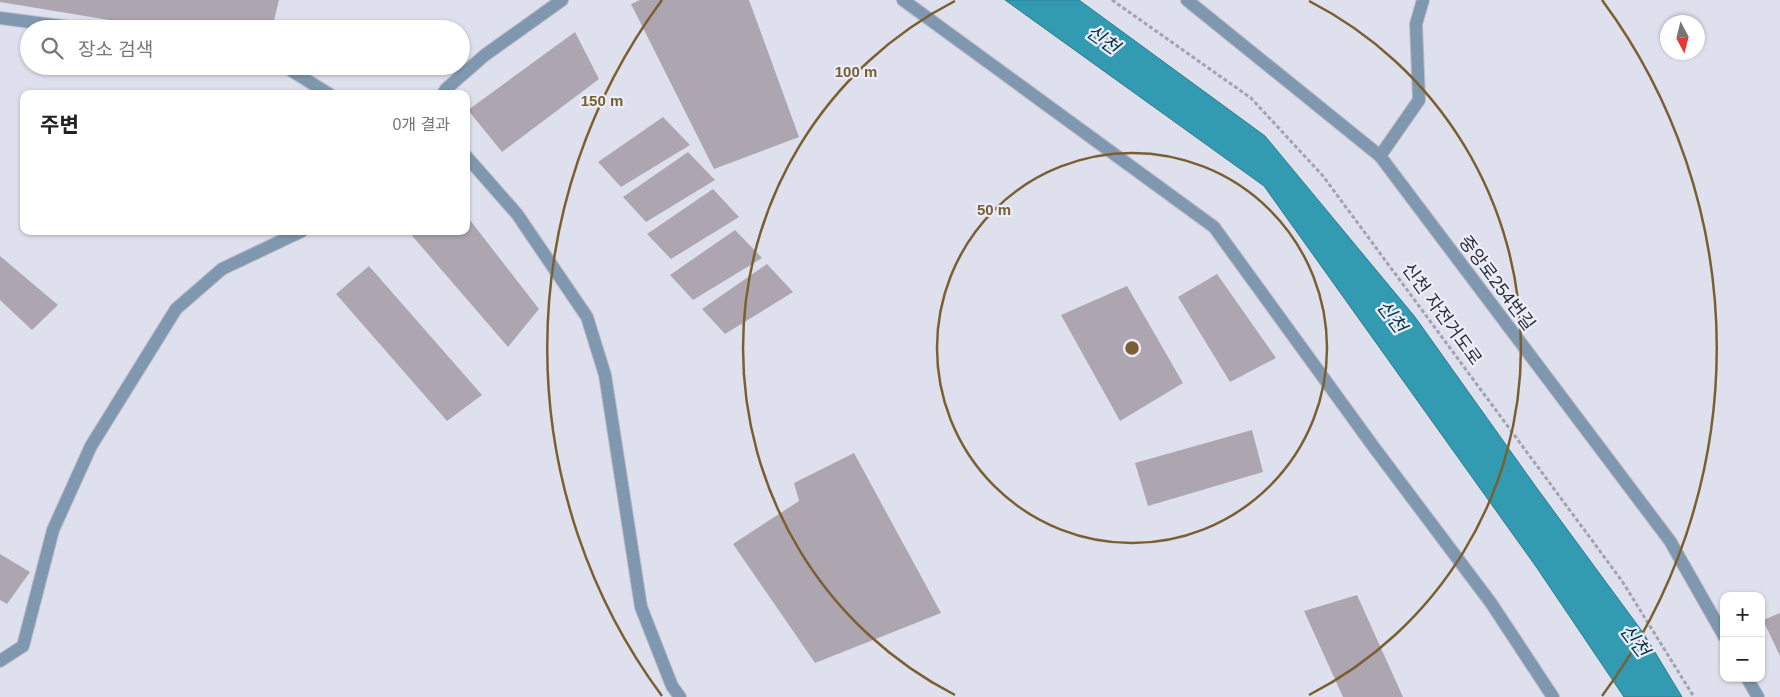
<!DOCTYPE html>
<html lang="ko">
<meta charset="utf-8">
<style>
:root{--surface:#fff;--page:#f2f2f2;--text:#222;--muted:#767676;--line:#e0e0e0}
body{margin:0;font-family:Helvetica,"Noto Sans KR",sans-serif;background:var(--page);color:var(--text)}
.controls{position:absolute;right:15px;bottom:15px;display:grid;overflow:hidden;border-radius:10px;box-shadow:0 1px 4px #0004}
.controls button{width:45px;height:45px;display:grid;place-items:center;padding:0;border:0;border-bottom:1px solid var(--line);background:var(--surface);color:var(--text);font:25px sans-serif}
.compass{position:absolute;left:1660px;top:15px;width:45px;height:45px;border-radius:50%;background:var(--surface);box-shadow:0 1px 4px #0004;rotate:173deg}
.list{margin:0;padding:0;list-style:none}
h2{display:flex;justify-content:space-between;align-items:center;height:65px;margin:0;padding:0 20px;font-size:21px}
h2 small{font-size:16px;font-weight:400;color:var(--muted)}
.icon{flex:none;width:28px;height:28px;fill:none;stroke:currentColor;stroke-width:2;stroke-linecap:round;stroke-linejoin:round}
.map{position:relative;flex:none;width:1780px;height:697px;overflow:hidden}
.search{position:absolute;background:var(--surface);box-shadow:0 1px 4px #0004;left:20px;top:20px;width:450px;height:55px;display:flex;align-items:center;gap:12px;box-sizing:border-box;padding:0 18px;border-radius:28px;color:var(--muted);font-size:19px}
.panel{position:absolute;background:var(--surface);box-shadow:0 1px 4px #0004;left:20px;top:90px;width:450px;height:145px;border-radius:10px}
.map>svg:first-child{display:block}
.water{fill:#329bb2;stroke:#307a8b}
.building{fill:#ada6b1}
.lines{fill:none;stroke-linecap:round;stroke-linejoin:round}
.street-casing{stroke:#bbbcc7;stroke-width:14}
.path{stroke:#a2a3ad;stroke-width:3;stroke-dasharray:4 2.5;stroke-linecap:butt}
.street{stroke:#8098af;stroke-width:12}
.ring{fill:none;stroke:#7a6031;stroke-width:2.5}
.labels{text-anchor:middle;stroke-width:4.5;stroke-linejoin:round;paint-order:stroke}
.street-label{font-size:18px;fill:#2c2d31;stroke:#ecedfb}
.water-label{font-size:19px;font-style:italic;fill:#053540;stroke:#ecedfb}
.centre{fill:#7a6031;stroke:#ecedfb;stroke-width:2.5}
.ring-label{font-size:15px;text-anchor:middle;font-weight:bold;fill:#7a6031;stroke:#ecedfb;stroke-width:4.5;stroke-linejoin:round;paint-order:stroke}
</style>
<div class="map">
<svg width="1780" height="697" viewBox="0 0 1780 697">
<rect width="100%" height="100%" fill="#dfe0ed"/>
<!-- water -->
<path class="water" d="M1005 0H1079L1265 136 1415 317 1536 487 1644 634 1682 697H1624L1537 568 1264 186Z"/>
<!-- building -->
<path class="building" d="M0 0H279L272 29H164L0 2Z
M640 0H749L799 137 714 169 631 4Z
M575 32 599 79 502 152 468 110Z
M663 117 690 145 621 187 598 162Z
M688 152 715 180 646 222 623 197Z
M713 189 739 217 671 259 647 234Z
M466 215 539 309 508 347 408 231H466Z
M735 230 762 258 693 300 670 275Z
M0 256 58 305 32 330 0 300Z
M767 264 793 292 725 334 702 309Z
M369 266 482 395 447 421 336 294Z
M1217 274 1276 358 1230 382 1178 297Z
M1127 286 1183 383 1120 421 1061 315Z
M1252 430 1263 472 1148 506 1135 463Z
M854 453 941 613 815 663 733 544 799 501 794 483Z
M0 554 30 572 7 604 0 600Z
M1357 595 1403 697H1343L1304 611Z
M1780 613V656L1763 620Z"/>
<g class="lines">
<defs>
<path id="street" d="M903 0 1214 227 1373 446 1491 603 1553 697
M1187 0 1380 156 1670 541 1724 636
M0 18 84 29
M284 66 329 94
M443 94 446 89 485 55 562 0
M466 156 517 214 587 317 605 375 641 607 672 686 680 697
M1380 156 1419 100 1416 24 1423 0
M0 661 23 646 53 530 91 446 176 309 222 269 302 231
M1747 678 1758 697"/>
</defs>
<!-- street casing -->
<use href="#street" class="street-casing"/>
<!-- path -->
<path class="path" d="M1112 0 1251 98 1323 176 1622 581 1694 697"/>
<!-- street -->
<use href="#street" class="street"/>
</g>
<!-- distance rings -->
<g class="ring">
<circle cx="1132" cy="348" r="195"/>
<path d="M955 695A390 390 0 0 1 955 1M1309 1A390 390 0 0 1 1309 695"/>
<path d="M662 696A585 585 0 0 1 662 0M1602 0A585 585 0 0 1 1602 696"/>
</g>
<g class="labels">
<!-- street labels -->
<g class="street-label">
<text transform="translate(1497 283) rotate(53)" y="6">중앙로254번길</text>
<text transform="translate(1442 314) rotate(54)" y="6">신천 자전거도로</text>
</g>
<!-- water labels -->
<g class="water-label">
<text transform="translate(1103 39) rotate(36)" y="7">신천</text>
<text transform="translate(1392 316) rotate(53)" y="7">신천</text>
<text transform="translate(1635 640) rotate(53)" y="7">신천</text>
</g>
</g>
<circle cx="1132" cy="348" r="8" class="centre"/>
<g class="ring-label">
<text x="856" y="77">100 m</text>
<text x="602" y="106">150 m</text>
<text x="994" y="215">50 m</text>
</g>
</svg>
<div class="controls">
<button>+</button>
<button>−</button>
</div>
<svg class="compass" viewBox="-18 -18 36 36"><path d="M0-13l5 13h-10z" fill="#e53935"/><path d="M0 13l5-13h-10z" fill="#767676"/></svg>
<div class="search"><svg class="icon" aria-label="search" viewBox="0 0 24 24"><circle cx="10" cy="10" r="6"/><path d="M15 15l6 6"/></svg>장소 검색</div>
<section class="panel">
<h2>주변<small>0개 결과</small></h2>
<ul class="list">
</ul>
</section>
</div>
